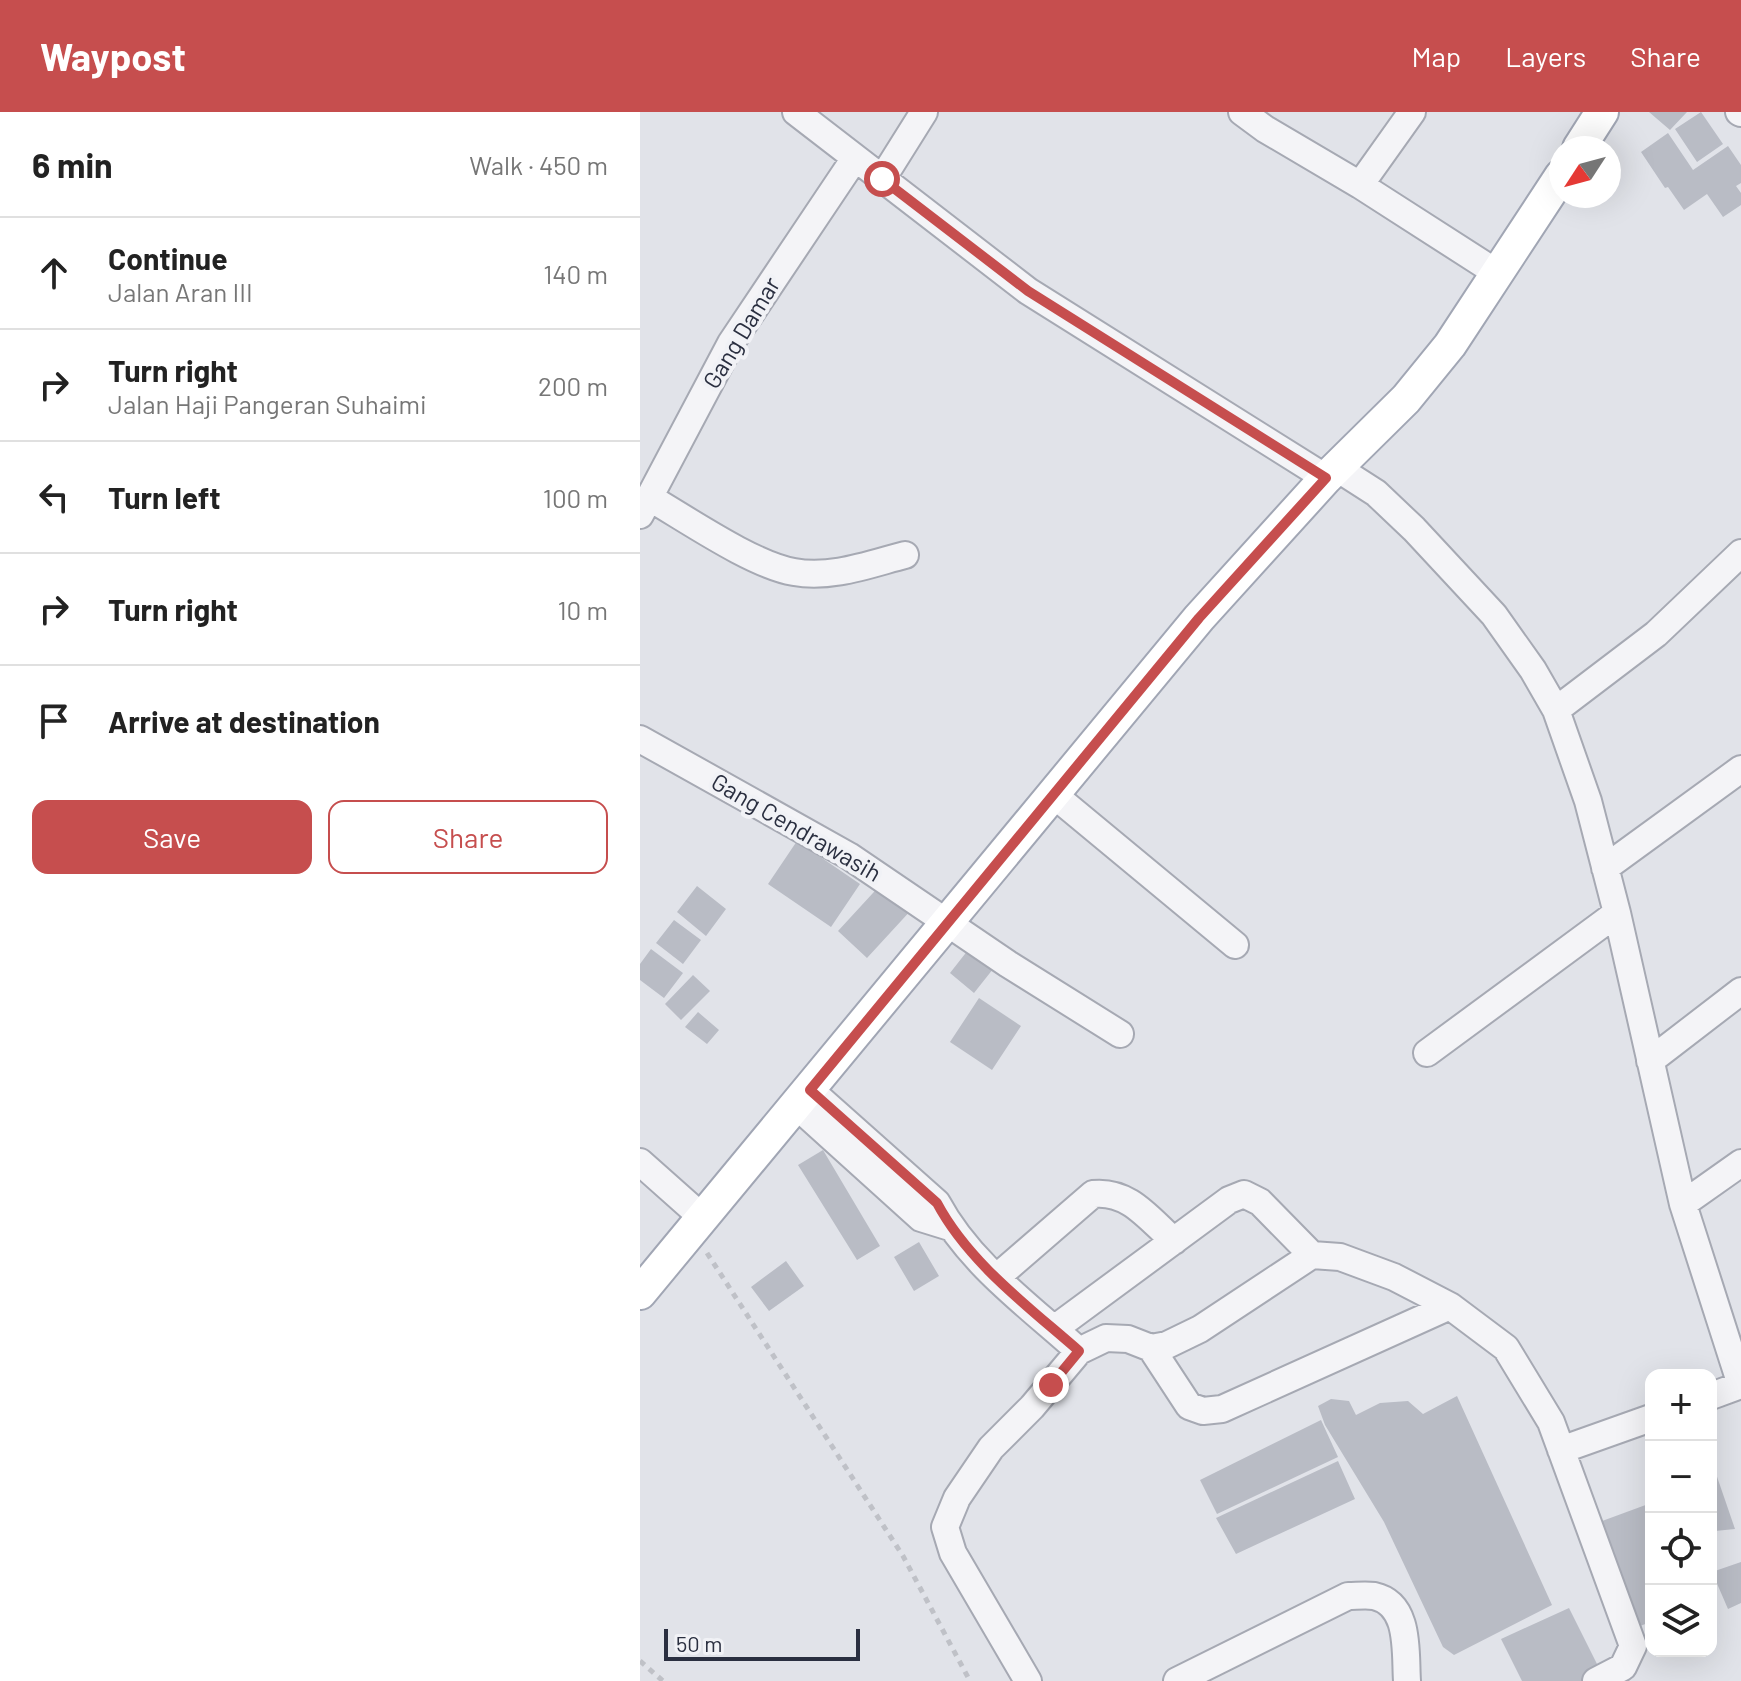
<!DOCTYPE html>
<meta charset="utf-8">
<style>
:root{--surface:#fff;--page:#f2f2f2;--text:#222;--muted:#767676;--line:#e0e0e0;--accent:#c64e4e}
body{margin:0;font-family:Barlow,sans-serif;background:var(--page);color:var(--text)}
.controls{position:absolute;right:24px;bottom:24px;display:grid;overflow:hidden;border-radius:16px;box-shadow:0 8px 32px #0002}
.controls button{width:72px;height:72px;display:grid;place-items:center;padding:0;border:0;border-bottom:2px solid var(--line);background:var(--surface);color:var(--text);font:40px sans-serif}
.compass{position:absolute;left:909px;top:24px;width:72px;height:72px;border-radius:50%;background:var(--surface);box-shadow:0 8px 32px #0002;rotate:234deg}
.scale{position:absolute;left:24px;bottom:20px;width:196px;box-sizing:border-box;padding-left:8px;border:4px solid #2a2f40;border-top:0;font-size:22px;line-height:28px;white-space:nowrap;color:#2a2f40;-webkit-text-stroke:6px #f1f2f6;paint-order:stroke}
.stop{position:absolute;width:24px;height:24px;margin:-18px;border:6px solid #c64e4e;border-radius:50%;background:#fff}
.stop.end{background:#c64e4e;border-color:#fff;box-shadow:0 2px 8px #0008}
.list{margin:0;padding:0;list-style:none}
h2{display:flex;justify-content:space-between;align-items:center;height:104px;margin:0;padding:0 32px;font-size:34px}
h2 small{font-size:26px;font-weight:400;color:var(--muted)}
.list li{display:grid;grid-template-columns:52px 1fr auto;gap:24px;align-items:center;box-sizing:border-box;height:112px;padding:0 32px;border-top:2px solid var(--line)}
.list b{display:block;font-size:30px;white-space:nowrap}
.list p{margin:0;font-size:26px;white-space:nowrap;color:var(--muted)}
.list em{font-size:26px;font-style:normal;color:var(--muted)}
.actions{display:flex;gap:16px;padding:24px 32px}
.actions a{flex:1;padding:18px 0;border:2px solid var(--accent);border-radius:16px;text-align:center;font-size:28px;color:var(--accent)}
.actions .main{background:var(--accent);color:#fff}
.icon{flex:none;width:44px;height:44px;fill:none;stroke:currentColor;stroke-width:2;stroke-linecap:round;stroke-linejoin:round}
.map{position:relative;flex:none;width:1101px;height:1569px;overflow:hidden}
header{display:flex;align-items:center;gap:48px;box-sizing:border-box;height:112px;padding:0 40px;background:var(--accent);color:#fff}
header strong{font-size:38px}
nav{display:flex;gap:44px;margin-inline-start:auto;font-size:28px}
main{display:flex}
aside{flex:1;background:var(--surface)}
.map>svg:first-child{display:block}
.building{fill:#b9bcc5}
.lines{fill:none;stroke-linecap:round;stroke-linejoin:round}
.minor-casing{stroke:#a6a9b3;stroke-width:30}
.major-casing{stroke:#a1a6b4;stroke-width:36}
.path{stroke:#bfc1c7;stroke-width:5;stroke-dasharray:6 6;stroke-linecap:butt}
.minor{stroke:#f4f4f7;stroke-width:26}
.major{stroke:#fff;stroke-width:32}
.route{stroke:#c64e4e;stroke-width:10}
.labels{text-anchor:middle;stroke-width:8;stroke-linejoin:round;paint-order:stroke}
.street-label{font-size:24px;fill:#2a2f40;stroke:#f1f2f6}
</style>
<header>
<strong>Waypost</strong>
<nav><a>Map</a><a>Layers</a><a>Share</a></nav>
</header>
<main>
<aside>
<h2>6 min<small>Walk · 450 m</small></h2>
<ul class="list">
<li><svg class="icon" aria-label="ahead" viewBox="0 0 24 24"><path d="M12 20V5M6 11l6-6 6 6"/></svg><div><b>Continue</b><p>Jalan Aran III</p></div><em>140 m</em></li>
<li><svg class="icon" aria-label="right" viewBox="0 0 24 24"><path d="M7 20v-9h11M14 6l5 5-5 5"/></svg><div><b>Turn right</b><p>Jalan Haji Pangeran Suhaimi</p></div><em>200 m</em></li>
<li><svg class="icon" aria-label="left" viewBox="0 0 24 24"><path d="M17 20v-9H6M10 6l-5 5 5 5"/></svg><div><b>Turn left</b></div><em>100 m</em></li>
<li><svg class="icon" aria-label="right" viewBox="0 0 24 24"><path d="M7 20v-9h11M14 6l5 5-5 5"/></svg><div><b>Turn right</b></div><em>10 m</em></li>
<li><svg class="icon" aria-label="arrive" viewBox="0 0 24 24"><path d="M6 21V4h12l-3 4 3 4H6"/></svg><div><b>Arrive at destination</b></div></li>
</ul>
<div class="actions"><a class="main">Save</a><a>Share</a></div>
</aside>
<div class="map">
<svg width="1101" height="1569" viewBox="0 0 1101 1569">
<rect width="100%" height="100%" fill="#e1e3e9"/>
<!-- building -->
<path class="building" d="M1009 0H1047L1030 18Z
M1061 0 1083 32 1057 50 1035 17Z
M1028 21 1053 58 1088 34 1101 53V71L1096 74 1101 81V93L1083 105 1067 82 1044 98 1028 75 1025 76 1001 40Z
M157 729 220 772 191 815 128 772Z
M244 769 273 796 227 846 198 819Z
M57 774 86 797 66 824 37 800Z
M34 808 61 828 43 852 16 831Z
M332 833 357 852 334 881 310 861Z
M11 837 43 861 24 886 0 868V852Z
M53 863 70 879 41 908 25 892Z
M339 886 381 914 352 958 310 930Z
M58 900 79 918 67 932 45 915Z
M183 1038 240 1134 217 1148 158 1053Z
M279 1130 299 1164 274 1179 254 1145Z
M146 1149 164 1174 129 1199 111 1175Z
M817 1284 912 1493 814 1543 803 1535 744 1410 685 1313 678 1294 691 1287 709 1289 716 1303 740 1291 768 1289 783 1302Z
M681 1308 698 1345 577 1402 560 1368Z
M698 1349 715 1387 596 1442 576 1406Z
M1071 1353H1073L1095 1417 1075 1419 1071 1421Z
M1011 1391V1510L994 1516 954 1412Z
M1101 1450V1491L1088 1497 1072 1460Z
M929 1496 961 1560 941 1569H882L861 1527Z"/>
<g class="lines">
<defs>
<path id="minor" d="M156 0 388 179 686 366
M602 0 625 17 720 73 857 161
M1099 0 1101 1
M242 67 284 0
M720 73 772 0
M697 356 736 381 774 417 854 503 893 558 916 598 948 689 977 801 1043 1092 1101 1273
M10 386C48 408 113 453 154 460 191 467 230 452 265 443
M0 403 91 231 215 46
M916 598 1016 522 1101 441
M0 627 209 744 368 852 480 922
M414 683 595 833
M965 756 1101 657
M787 941 977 801
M1010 949 1101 879
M170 978 297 1091C329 1151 389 1194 439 1239L466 1226 488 1227 511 1236 527 1233 560 1217 672 1143 700 1145 754 1165 810 1194 866 1236 911 1310 993 1534 983 1555 956 1569
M157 994 281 1106 310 1115
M0 1050 63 1106
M1043 1092 1101 1051
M357 1165 453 1082C489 1078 509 1107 534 1129
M414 1217 589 1088 604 1082 620 1090 672 1143
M511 1236 549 1294 563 1299 582 1297 810 1194
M1071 1284 1101 1273
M921 1338 1011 1306
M388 1569 313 1441 305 1415 317 1386 351 1336 392 1295 439 1239
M537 1569 708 1484C716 1484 726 1483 734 1484 771 1492 765 1542 767 1569"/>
<path id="major" d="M939 36 962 0
M0 1181 559 506 686 366 766 287 810 233 921 64"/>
</defs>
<!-- minor casing -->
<use href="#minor" class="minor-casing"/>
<!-- major casing -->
<use href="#major" class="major-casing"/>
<!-- path -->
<path class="path" d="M67 1141 263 1444 330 1569
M0 1549 23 1569"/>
<!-- minor -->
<use href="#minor" class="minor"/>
<!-- major -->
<use href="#major" class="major"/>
</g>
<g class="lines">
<!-- route -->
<path class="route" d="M242 67 388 179 686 366 559 506 170 978 297 1091C329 1151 389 1195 439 1239L411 1273"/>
</g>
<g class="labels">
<!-- street labels -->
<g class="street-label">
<text transform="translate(102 221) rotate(-59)" y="8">Gang Damar</text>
<text transform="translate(156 716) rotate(30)" y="8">Gang Cendrawasih</text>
</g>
</g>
</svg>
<div class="controls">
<button>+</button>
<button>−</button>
<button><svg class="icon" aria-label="locate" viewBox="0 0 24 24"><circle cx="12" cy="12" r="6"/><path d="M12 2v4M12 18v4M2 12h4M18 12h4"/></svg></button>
<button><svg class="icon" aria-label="layers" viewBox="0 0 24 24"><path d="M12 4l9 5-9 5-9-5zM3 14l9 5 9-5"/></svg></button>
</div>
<svg class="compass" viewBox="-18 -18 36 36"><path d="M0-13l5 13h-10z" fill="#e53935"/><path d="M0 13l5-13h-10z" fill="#767676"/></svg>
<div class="scale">50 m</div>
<div class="stop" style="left:242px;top:67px"></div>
<div class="stop end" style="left:411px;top:1273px"></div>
</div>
</main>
